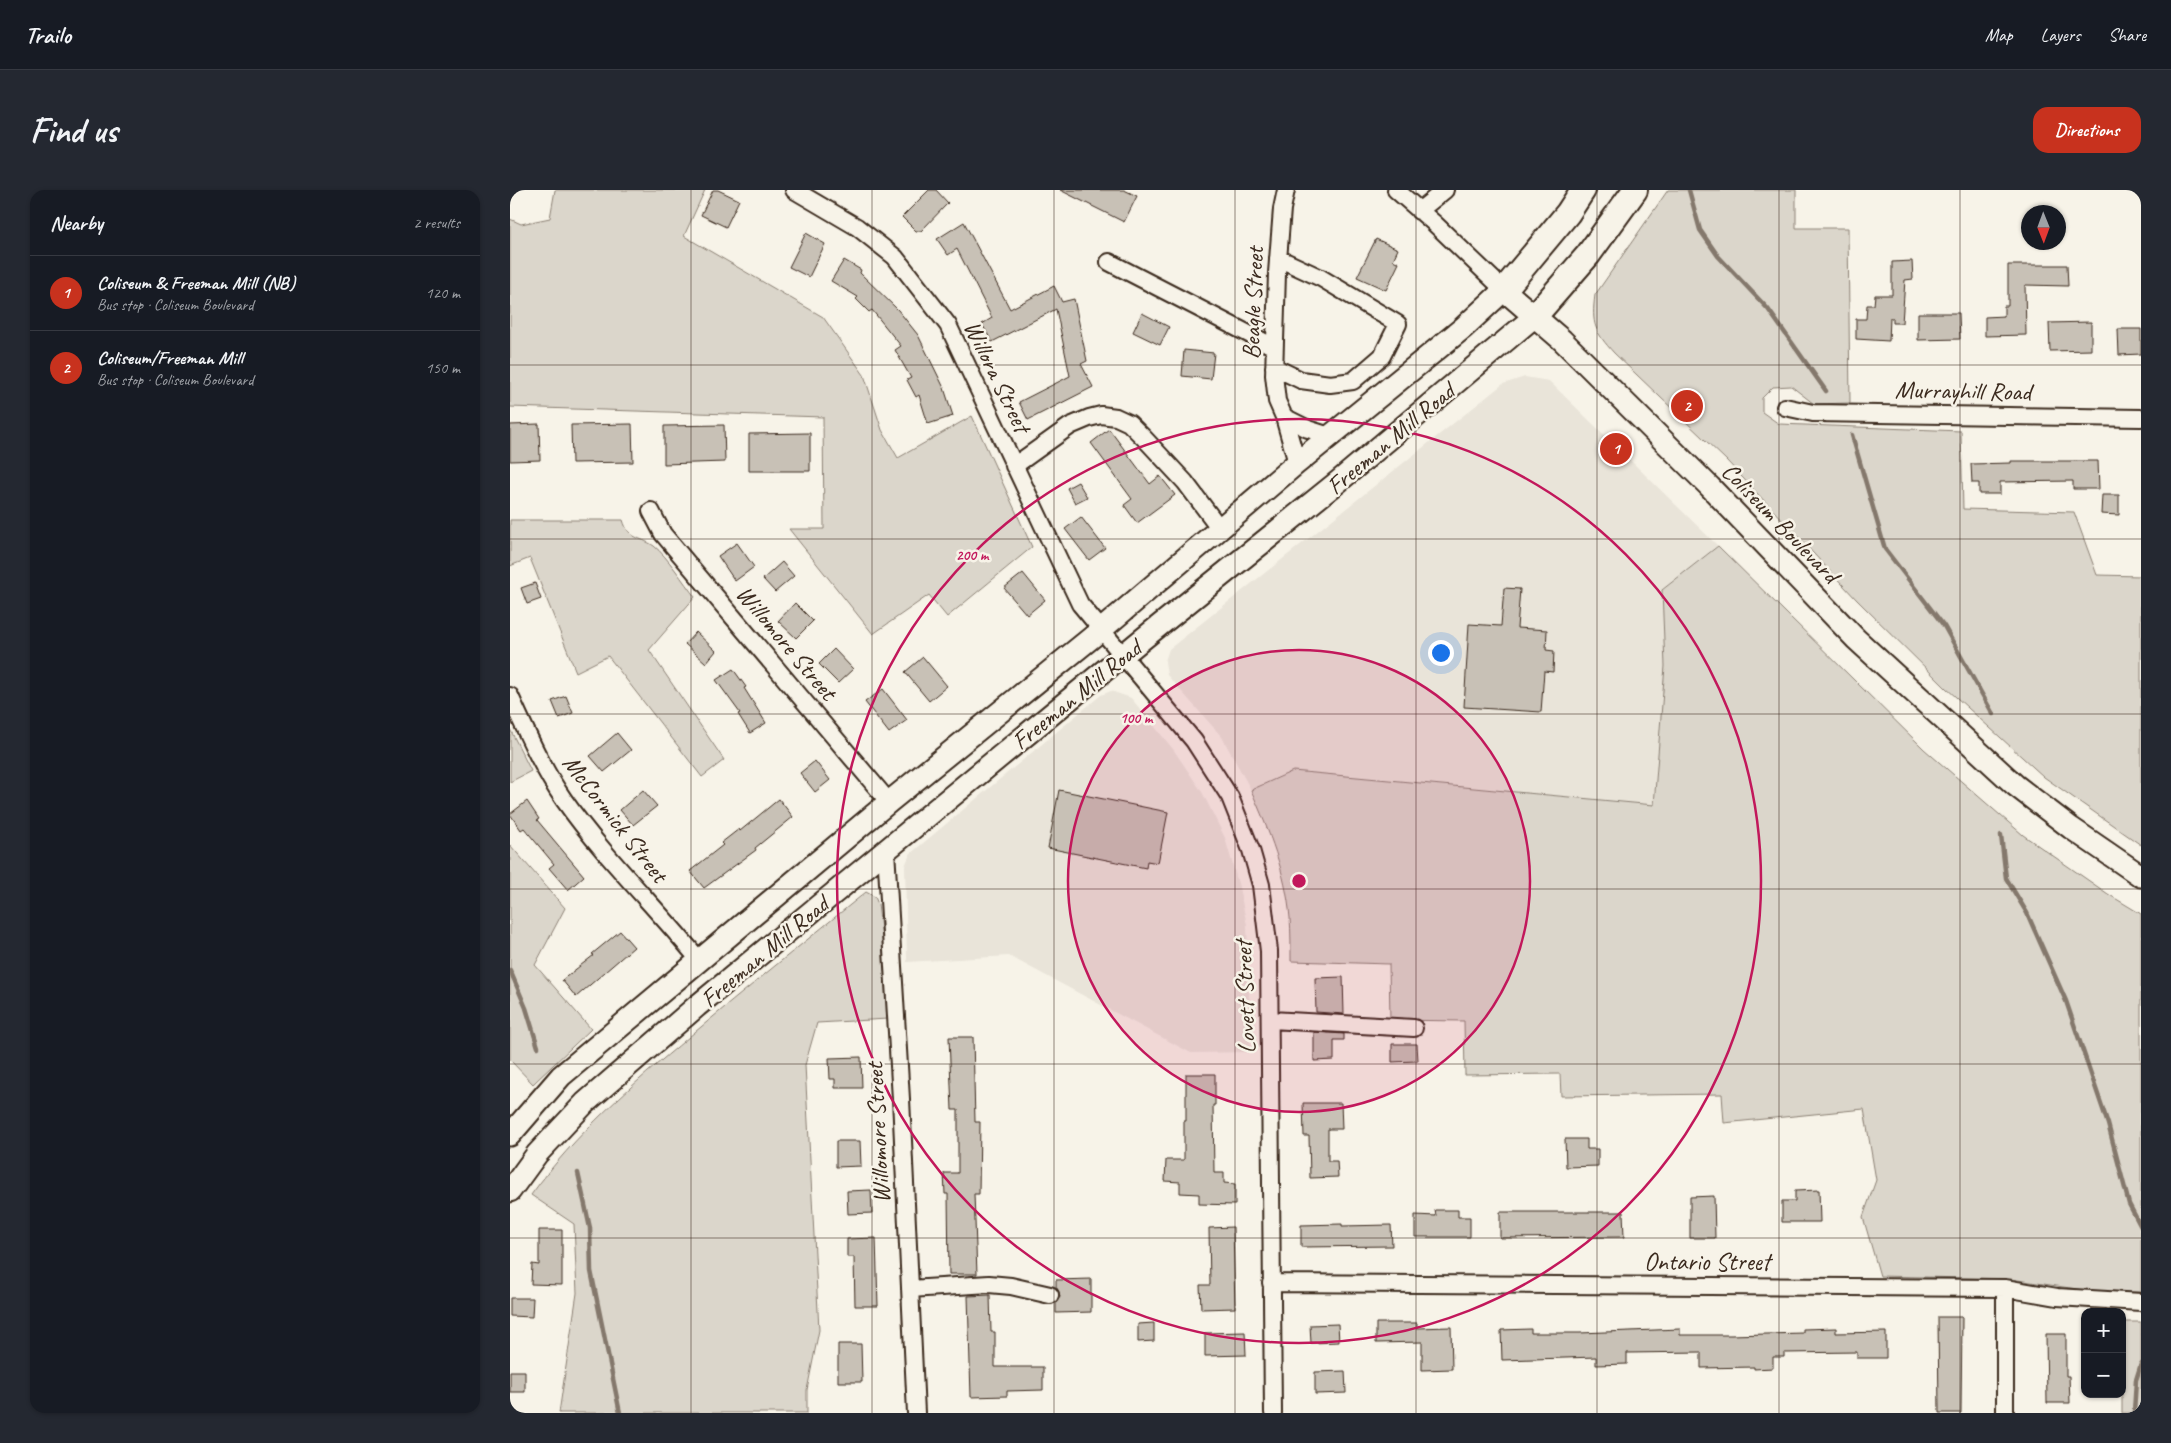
<!DOCTYPE html>
<meta charset="utf-8">
<style>
:root{--surface:#171b24;--page:#242831;--text:#f1f3f6;--muted:#9ea1a6;--line:#363941;--accent:#c8321e}
body{margin:0;font-family:Caveat,sans-serif;background:var(--page);color:var(--text)}
.controls{position:absolute;right:15px;bottom:15px;display:grid;overflow:hidden;border-radius:10px;box-shadow:0 1px 4px #0004}
.controls button{width:45px;height:45px;display:grid;place-items:center;padding:0;border:0;border-bottom:1px solid var(--line);background:var(--surface);color:var(--text);font:25px sans-serif}
.compass{position:absolute;left:1511px;top:15px;width:45px;height:45px;border-radius:50%;background:var(--surface);box-shadow:0 1px 4px #0004;rotate:179deg}
.you{position:absolute;left:930px;top:462px;width:18px;height:18px;margin:-12px;border:4px solid #fff;border-radius:50%;background:#1a73e8;box-shadow:0 0 0 8px #1a73e833}
.badge{display:grid;place-items:center;width:32px;height:32px;border-radius:50%;background:var(--accent);color:#fff;font-size:16px;font-weight:700}
.pin{position:absolute;translate:-50% -50%;border:2px solid #fff;box-shadow:0 1px 5px #0006}
.list{margin:0;padding:0;list-style:none}
h2{display:flex;justify-content:space-between;align-items:center;height:65px;margin:0;padding:0 20px;font-size:21px}
h2 small{font-size:16px;font-weight:400;color:var(--muted)}
.list li{display:grid;grid-template-columns:32px 1fr auto;gap:15px;align-items:center;box-sizing:border-box;height:75px;padding:0 20px;border-top:1px solid var(--line)}
.list b{display:block;font-size:19px;white-space:nowrap}
.list p{margin:0;font-size:16px;white-space:nowrap;color:var(--muted)}
.list em{font-size:16px;font-style:normal;color:var(--muted)}
.map{position:relative;flex:none;width:1631px;height:1223px;overflow:hidden;border-radius:15px}
header{display:flex;align-items:center;gap:30px;box-sizing:border-box;height:70px;padding:0 25px;background:var(--surface);border-bottom:1px solid var(--line)}
header strong{font-size:24px}
nav{display:flex;gap:28px;margin-inline-start:auto;font-size:18px}
.intro{display:flex;align-items:center;justify-content:space-between;box-sizing:border-box;height:120px;padding:0 30px}
h1{margin:0;font-size:35px}
.button{padding:12px 22px;border-radius:15px;background:var(--accent);color:#fff;font-size:18px;font-weight:700}
main{display:flex;gap:30px;padding:0 30px}
aside{flex:1;background:var(--surface);border-radius:15px;box-shadow:0 1px 4px #0004}
.map>svg:first-child{display:block}
.built{fill:#e9e4d9}
.green{fill:#dbd6cb;stroke:#8b8074}
.lines{fill:none;stroke-linecap:round;stroke-linejoin:round}
.stream{stroke:#84786c;stroke-width:4.5}
.building{fill:#c8c1b6;stroke:#3b2a1e}
.minor-casing{stroke:#3b2a1e;stroke-width:20}
.major-casing{stroke:#3b2a1e;stroke-width:25}
.highway-casing{stroke:#3b2a1e;stroke-width:28}
.minor{stroke:#f7f3e8;stroke-width:16}
.major{stroke:#f7f3e8;stroke-width:21}
.highway{stroke:#f7f3e8;stroke-width:24}
.grid{fill:none;stroke:#3b2a1e;stroke-width:1;stroke-opacity:0.55}
.ring{fill:none;stroke:#c2185b;stroke-width:2.5}
.labels{text-anchor:middle;stroke-width:5;stroke-linejoin:round;paint-order:stroke}
.street-label{font-size:25px;fill:#3b2a1e;stroke:#f7f3e8}
.centre{fill:#c2185b;stroke:#f7f3e8;stroke-width:2.5}
.ring-label{font-size:15px;text-anchor:middle;font-weight:bold;fill:#c2185b;stroke:#f7f3e8;stroke-width:5;stroke-linejoin:round;paint-order:stroke}
</style>
<header>
<strong>Trailo</strong>
<nav><a>Map</a><a>Layers</a><a>Share</a></nav>
</header>
<div class="intro"><h1>Find us</h1><a class="button">Directions</a></div>
<main>
<aside>
<h2>Nearby<small>2 results</small></h2>
<ul class="list">
<li><span class="badge">1</span><div><b>Coliseum &amp; Freeman Mill (NB)</b><p>Bus stop · Coliseum Boulevard</p></div><em>120 m</em></li>
<li><span class="badge">2</span><div><b>Coliseum/Freeman Mill</b><p>Bus stop · Coliseum Boulevard</p></div><em>150 m</em></li>
</ul>
</aside>
<div class="map">
<svg width="1631" height="1223" viewBox="0 0 1631 1223">
<rect width="100%" height="100%" fill="#f7f3e8"/>
<filter id="ink" filterUnits="userSpaceOnUse"><feTurbulence type="fractalNoise" baseFrequency=".02" numOctaves="2"/><feDisplacementMap in="SourceGraphic" scale="10" xChannelSelector="R" yChannelSelector="G"/><feConvolveMatrix kernelMatrix="1 2 1 2 8 2 1 2 1" color-interpolation-filters="sRGB"/></filter>
<g filter="url(#ink)">
<!-- built -->
<path class="built" d="M1015 187 1039 191 1208 356 1152 400 1155 476 1144 615 783 581 741 600 712 547 657 485 655 471 659 459 993 194Z
M601 501 621 508 663 559 692 602 715 648 728 693 737 735 741 862 681 863 499 766 397 772 395 676 400 664 591 505Z"/>
<!-- green -->
<path class="green" d="M45 0H195L174 46 313 127 354 185 372 240 388 268 462 226 522 357 437 427 419 405 363 444 279 339H314L313 227 0 217V29L11 34 40 28Z
M1158 0H1286V38H1338L1340 213 1304 214 1281 196 1263 197 1252 208V222L1269 234 1451 241 1453 319 1564 322 1587 385 1631 386V655L1534 587 1436 498 1347 410 1217 271 1104 163C1085 142 1081 134 1085 105Z
M0 330H113C119 350 129 346 144 356 157 366 174 393 185 407L139 460 214 570 192 587 98 466 66 482 20 368 0 376Z
M1208 356 1414 559 1513 645 1598 704 1631 724V1102H1586L1501 1089 1370 1086 1353 1027 1366 990 1354 919 1214 933 1212 904 1051 906 1050 884 955 885 954 831 880 830 879 774 781 771C781 757 781 742 780 728 776 683 759 641 741 600L783 581 1144 615 1155 476 1152 400Z
M0 539 21 581 0 592Z
M0 655 55 718 25 775 81 839 23 894 0 870Z
M356 702 365 707 368 714 376 781 378 829 307 833 295 875 309 1140 297 1200V1223H49L67 1103 64 1034 21 1005C65 944 122 895 179 847 237 798 297 750 356 702Z
M1612 1132H1631V1223H1612Z"/>
<g class="lines">
<!-- stream -->
<path class="stream" d="M1179 0 1190 40 1208 66 1258 119 1316 201
M1342 245 1375 359 1434 436 1483 524
M1491 645 1496 688 1517 723 1556 811 1598 934 1619 1014 1631 1037
M0 780 16 818 28 857
M68 983 80 1038 81 1081 110 1223
M1624 1223 1626 1190 1631 1174"/>
</g>
<!-- building -->
<path class="building" d="M203 0H208L229 10 216 37 191 25Z
M419 0H426L438 13 411 41H406L392 27Z
M550 0H614L627 6 614 32Z
M454 32 500 119 544 96 552 112 564 109 577 171 571 174 583 197 518 230 509 212 560 186 546 119 482 152 472 134 482 128 447 59 438 65 427 49Z
M296 43 315 54 299 87 279 77Z
M866 49 888 59 883 70 889 73 876 100 847 87Z
M334 70 351 80 350 83 388 120 408 145 434 198 443 226 418 234 409 205 406 207 397 190 401 188 385 160 391 156 362 120 359 122 346 109 348 107 321 91Z
M1402 71 1403 89 1395 90 1392 133H1383V128H1380L1379 151 1346 149V129H1356L1357 115H1364L1365 105H1382V72Z
M1498 75H1557L1558 96 1515 95 1516 145 1475 146V127L1494 126V116H1498Z
M632 123 659 137 650 155 623 142Z
M1408 123H1449L1450 149 1408 150Z
M1581 132V160L1540 161 1539 133Z
M1608 139H1631V164L1609 165Z
M674 160 704 163 701 189 672 186Z
M29 234 30 270 0 271V235Z
M122 234 123 272 62 273 61 235Z
M214 235 215 272 154 274V236Z
M599 239 640 294 650 286 665 305 627 333 614 315 622 309 581 253Z
M300 243V281H239V244Z
M1501 271H1588L1589 299H1563V291L1490 292V304H1469V293H1462L1461 274 1501 273Z
M568 292 577 307 565 313 557 298Z
M1592 305H1609V325L1591 324Z
M571 327 595 358 579 370 555 339Z
M227 353 244 377 225 391 208 366Z
M272 372 284 386 265 402 253 389Z
M513 383 535 410 517 425 494 398Z
M25 393 31 409 17 414 11 398Z
M994 398 1010 399 1007 438 1037 440 1036 460 1044 461 1043 482 1034 481 1031 522 954 517 959 434 991 436Z
M285 413 303 431 286 448 268 431Z
M186 442 206 461 196 473 175 454Z
M324 459 343 479 328 493 309 474Z
M413 467 437 496 419 511 395 482Z
M223 479 236 497 234 498 256 533 240 543 228 524 230 523 206 490Z
M373 499 397 530 379 543 355 512Z
M56 506 63 523 49 528 42 511Z
M107 543 121 560 94 582 80 566Z
M305 571 320 590 305 602 290 583Z
M133 600 147 616 123 635 110 620Z
M549 600 658 622 648 673 637 671 636 678 538 658Z
M269 609 283 627 245 658 246 660 194 698 180 681 213 655 211 653 229 639 230 641Z
M17 611 29 629 27 630 74 686 58 700 39 678 44 674 14 638 11 640 0 624Z
M110 741 124 757 66 807 52 790 84 765 82 764Z
M833 787 834 824 806 822 805 788Z
M804 842 834 844V850H824V870L804 871Z
M439 847H463L465 932H470L469 1004H464L467 1084H439L438 1004H435L434 983H448V920H442Z
M882 854H907L908 871 882 872Z
M351 867 352 898H325V889H320L319 868Z
M676 884H705V915H703L704 983H714V993L725 994V1015L689 1014V1004L670 1003V992L655 991 656 970H674V931H676Z
M793 913H831L832 939H818V971H827L828 987 800 988 799 946H794Z
M1055 949H1077V959H1088V976L1056 977Z
M326 951H350L351 976 326 977Z
M361 1000 362 1023 338 1024 337 1001Z
M1309 1000 1310 1032H1272V1011H1285V1001Z
M1204 1006 1205 1048H1180V1007Z
M925 1020H948V1027H960V1047H905V1025L926 1026Z
M990 1022H1113L1114 1047 990 1048Z
M832 1034V1036L881 1035 882 1056 791 1057V1035Z
M723 1037 725 1118 691 1119 690 1095H700L699 1038Z
M29 1040H52V1095L21 1094 22 1074 29 1075Z
M366 1048 368 1116H345L344 1067H337V1049Z
M581 1089V1122L546 1123V1113L550 1107 549 1102 546 1097V1090Z
M480 1105 481 1142H485V1177H533V1200L497 1201V1206L461 1207 458 1106Z
M0 1108H23L22 1127 0 1126Z
M1428 1127H1452L1451 1223H1429Z
M644 1133V1151L628 1152V1134Z
M866 1133H907V1138L941 1137 942 1179 912 1180V1152L866 1153Z
M828 1134 829 1152 801 1153 800 1135Z
M1326 1138V1143L1376 1142V1168H1347V1162L1274 1163V1167H1263V1178L1244 1179V1177L1191 1178V1162L1117 1163V1174L1086 1175V1167L992 1170 991 1140 1021 1139V1143H1070L1170 1139V1145H1221L1293 1143V1139Z
M735 1142 736 1165 695 1166V1143Z
M1536 1144H1556V1186H1559L1560 1213H1537Z
M328 1154H351L352 1192H328Z
M0 1181H15V1202H0Z
M835 1181 836 1203 805 1204V1182Z"/>
<g class="lines">
<defs>
<path id="minor" d="M284 0 347 37 385 67 438 135 570 414 684 551 720 607 741 660 751 695 759 761 763 1223
M776 0 772 19 767 83 764 185 767 211 774 227 787 273
M886 0 924 33 994 100
M909 21 935 0
M599 72 764 157
M764 177 791 190 820 194 843 191 872 166 888 134 811 88 768 68
M1275 217 1303 223 1631 228
M774 227 798 239 820 246
M504 276 560 236 579 228 591 225 606 227 619 233 634 248 675 292 711 340
M141 321 153 344 379 612
M0 506C16 541 32 578 54 610 94 667 145 716 189 770
M376 660 391 909 406 1223
M761 830 904 838
M761 1093 1495 1098 1547 1107 1631 1112
M400 1099 479 1094 501 1096 540 1105
M1495 1223V1098"/>
<path id="major" d="M0 945 51 886 379 612 591 440 787 273 953 138 994 100 1052 150 1200 297 1346 449 1505 595 1561 638 1631 686
M0 1001 27 964 75 913 187 816 629 452 829 291 1025 126"/>
<path id="highway" d="M994 100 1058 23 1073 0
M1025 126 1078 65 1125 0"/>
</defs>
<!-- minor casing -->
<use href="#minor" class="minor-casing"/>
<!-- major casing -->
<use href="#major" class="major-casing"/>
<!-- highway casing -->
<use href="#highway" class="highway-casing"/>
<!-- minor -->
<use href="#minor" class="minor"/>
<!-- major -->
<use href="#major" class="major"/>
<!-- highway -->
<use href="#highway" class="highway"/>
</g>
</g>
<!-- grid -->
<path class="grid" d="M181 0V1223M362 0V1223M544 0V1223M725 0V1223M906 0V1223M1087 0V1223M1269 0V1223M1450 0V1223M0 175H1631M0 349H1631M0 524H1631M0 699H1631M0 874H1631M0 1048H1631"/>
<!-- distance rings -->
<circle cx="789" cy="691" r="231" fill="#c2185b" fill-opacity=".12"/>
<g class="ring">
<circle cx="789" cy="691" r="231"/>
<circle cx="789" cy="691" r="462"/>
</g>
<g class="labels">
<!-- street labels -->
<g class="street-label">
<text transform="translate(742 113) rotate(-88)" y="9">Beagle Street</text>
<text transform="translate(488 186) rotate(64)" y="9">Willora Street</text>
<text transform="translate(1453 200) rotate(1)" y="9">Murrayhill Road</text>
<text transform="translate(880 248) rotate(-40)" y="9">Freeman Mill Road</text>
<text transform="translate(1271 332) rotate(46)" y="9">Coliseum Boulevard</text>
<text transform="translate(277 452) rotate(50)" y="9">Willomore Street</text>
<text transform="translate(566 504) rotate(-39)" y="9">Freeman Mill Road</text>
<text transform="translate(106 628) rotate(52)" y="9">McCormick Street</text>
<text transform="translate(254 761) rotate(-40)" y="9">Freeman Mill Road</text>
<text transform="translate(734 807) rotate(-92)" y="9">Lovett Street</text>
<text transform="translate(367 943) rotate(-93)" y="9">Willomore Street</text>
<text x="1197" y="1080">Ontario Street</text>
</g>
</g>
<circle cx="789" cy="691" r="8" class="centre"/>
<g class="ring-label">
<text x="462" y="370">200 m</text>
<text x="626" y="533">100 m</text>
</g>
</svg>
<div class="controls">
<button>+</button>
<button>−</button>
</div>
<svg class="compass" viewBox="-18 -18 36 36"><path d="M0-13l5 13h-10z" fill="#e53935"/><path d="M0 13l5-13h-10z" fill="#9ea1a6"/></svg>
<div class="you"></div>
<div class="pin badge" style="left:1106px;top:259px">1</div>
<div class="pin badge" style="left:1177px;top:216px">2</div>
</div>
</main>
